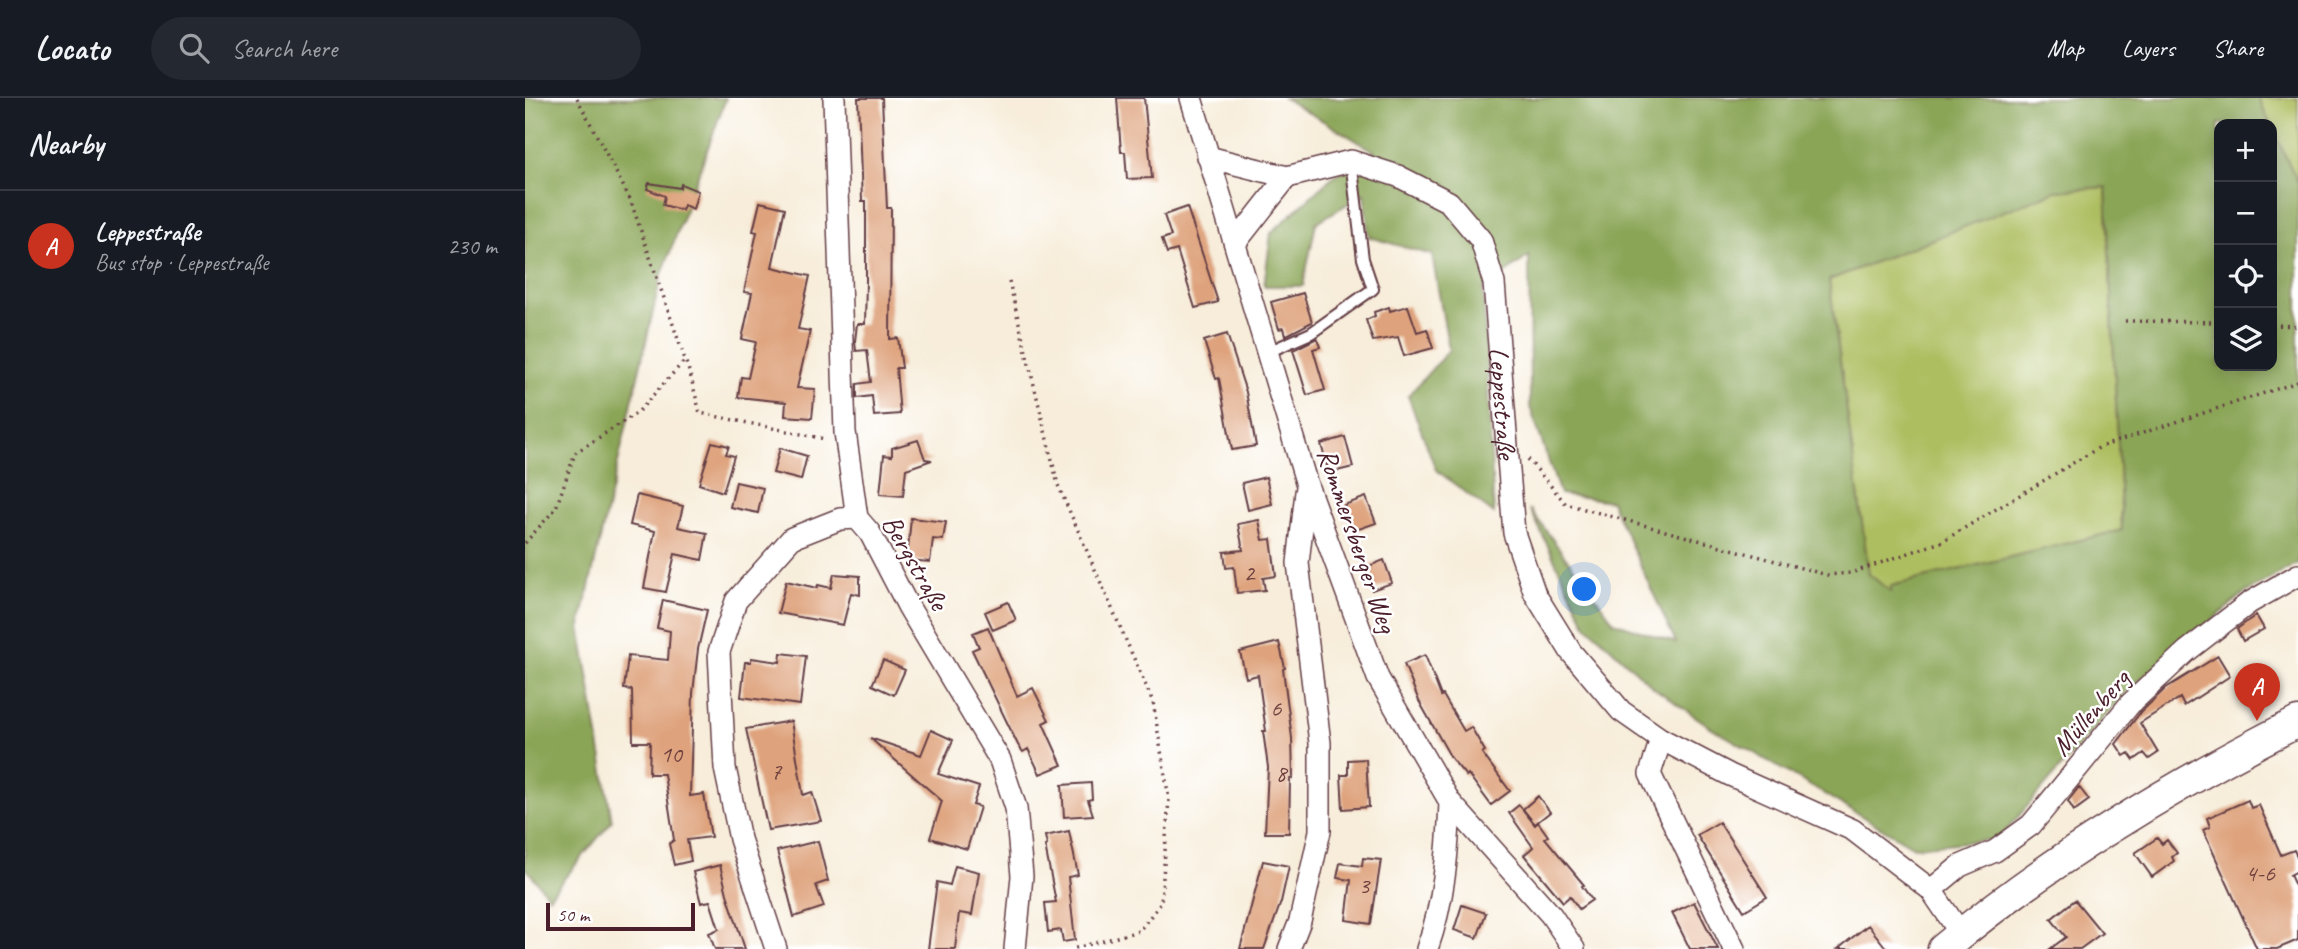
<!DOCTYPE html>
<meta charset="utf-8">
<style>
:root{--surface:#171b24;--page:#242831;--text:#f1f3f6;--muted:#9ea1a6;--line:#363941;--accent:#c8321e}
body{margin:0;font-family:Caveat,sans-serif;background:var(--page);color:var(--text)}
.controls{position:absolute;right:21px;top:21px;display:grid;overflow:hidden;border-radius:14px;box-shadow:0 4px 18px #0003}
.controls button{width:63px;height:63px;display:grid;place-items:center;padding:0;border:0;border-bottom:2px solid var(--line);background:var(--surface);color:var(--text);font:35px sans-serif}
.scale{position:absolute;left:21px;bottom:18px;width:149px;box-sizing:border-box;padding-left:7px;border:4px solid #4a1f2b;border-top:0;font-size:19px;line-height:24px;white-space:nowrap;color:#4a1f2b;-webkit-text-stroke:5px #fff;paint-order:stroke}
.you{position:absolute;left:1060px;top:492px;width:24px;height:24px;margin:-18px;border:5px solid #fff;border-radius:50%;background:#1a73e8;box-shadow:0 0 0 10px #1a73e833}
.badge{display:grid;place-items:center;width:46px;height:46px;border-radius:50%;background:var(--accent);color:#fff;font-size:23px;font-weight:700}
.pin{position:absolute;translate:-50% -58px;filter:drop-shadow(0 2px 4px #0008)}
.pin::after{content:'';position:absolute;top:37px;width:24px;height:21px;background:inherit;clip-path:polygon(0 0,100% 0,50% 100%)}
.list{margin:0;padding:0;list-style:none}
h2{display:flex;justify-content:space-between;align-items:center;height:91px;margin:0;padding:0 28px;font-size:30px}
h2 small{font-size:23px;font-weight:400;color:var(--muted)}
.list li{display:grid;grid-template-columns:46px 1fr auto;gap:21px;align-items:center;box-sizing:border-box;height:112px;padding:0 28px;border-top:2px solid var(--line)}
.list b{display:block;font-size:26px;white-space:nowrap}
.list p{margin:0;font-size:23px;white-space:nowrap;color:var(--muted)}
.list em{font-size:23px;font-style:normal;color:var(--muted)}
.icon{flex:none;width:38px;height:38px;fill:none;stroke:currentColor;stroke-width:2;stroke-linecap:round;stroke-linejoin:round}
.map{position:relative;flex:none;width:1773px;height:851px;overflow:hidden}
header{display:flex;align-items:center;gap:42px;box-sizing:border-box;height:98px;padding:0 35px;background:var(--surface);border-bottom:2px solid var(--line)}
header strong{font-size:33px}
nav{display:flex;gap:38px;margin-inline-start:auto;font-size:24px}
.search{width:490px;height:63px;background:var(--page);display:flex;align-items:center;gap:18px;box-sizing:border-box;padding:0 24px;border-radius:38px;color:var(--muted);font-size:26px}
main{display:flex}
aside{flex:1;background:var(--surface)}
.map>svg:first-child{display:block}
.green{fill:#adbe61;stroke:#7c6e46;stroke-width:2}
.forest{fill:#8aa557;stroke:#6a6241;stroke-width:2;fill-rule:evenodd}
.building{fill:#dea27c}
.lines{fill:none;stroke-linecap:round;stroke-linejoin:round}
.service-casing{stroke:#643e45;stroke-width:14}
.minor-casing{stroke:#643e45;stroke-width:24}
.secondary-casing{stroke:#643e45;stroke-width:33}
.path{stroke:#643e45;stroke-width:3.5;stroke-dasharray:2 5;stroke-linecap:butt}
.service{stroke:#fff;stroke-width:10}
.minor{stroke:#fff;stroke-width:21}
.secondary{stroke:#fff;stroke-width:30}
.labels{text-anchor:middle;stroke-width:5;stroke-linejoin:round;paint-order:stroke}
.number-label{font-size:24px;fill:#6f403f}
.street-label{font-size:28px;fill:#4a1f2b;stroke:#fff}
</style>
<header>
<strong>Locato</strong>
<div class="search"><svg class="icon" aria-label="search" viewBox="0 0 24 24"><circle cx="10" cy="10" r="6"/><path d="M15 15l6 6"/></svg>Search here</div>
<nav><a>Map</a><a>Layers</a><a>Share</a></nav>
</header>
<main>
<aside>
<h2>Nearby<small></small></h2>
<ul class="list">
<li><span class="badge">A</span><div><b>Leppestraße</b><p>Bus stop · Leppestraße</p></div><em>230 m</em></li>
</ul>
</aside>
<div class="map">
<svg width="1773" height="851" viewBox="0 0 1773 851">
<rect width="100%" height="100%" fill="#fff"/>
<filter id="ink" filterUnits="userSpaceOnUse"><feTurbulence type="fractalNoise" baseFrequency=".0143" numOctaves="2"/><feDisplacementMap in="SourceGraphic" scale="14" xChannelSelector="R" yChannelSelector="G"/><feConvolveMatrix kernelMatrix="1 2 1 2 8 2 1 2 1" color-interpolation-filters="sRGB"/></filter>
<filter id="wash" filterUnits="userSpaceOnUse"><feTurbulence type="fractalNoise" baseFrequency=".00686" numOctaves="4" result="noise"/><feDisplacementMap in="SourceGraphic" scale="28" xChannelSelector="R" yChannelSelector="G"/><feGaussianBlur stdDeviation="1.57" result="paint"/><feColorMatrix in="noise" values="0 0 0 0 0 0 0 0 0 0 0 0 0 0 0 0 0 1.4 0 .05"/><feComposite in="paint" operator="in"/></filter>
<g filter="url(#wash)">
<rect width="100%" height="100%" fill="#f7edda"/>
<!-- green -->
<path class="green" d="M1733 0H1773V84L1766 74Z
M1581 89 1597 432 1366 488V495L1344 477 1304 182 1530 93Z"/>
<!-- forest -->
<path class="forest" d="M0 0H201L136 179 55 528 87 723 24 799 0 769Z
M759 0H1733L1745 26H1694V268H1747V31L1773 84V465L1720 495 1602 593 1474 741 1389 749 1187 630 1129 590 1061 527 1005 411 1089 524 1151 545 1086 403 1035 396 1005 309 1004 158 958 191 969 416 911 372 883 298 924 252 907 157 844 139 839 96 791 125 778 188H739L746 135 806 80 849 53ZM1581 89 1597 432 1366 488V494L1344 476 1304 182 1530 93Z"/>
<g id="blocks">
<!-- building -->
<path class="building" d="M333 0H357L362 110H366L365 241 373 240 377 270H371L375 316 349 318 347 298 332 300V286L346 284 342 252 331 253 330 243 332 226H340L341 183V103H337Z
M592 0H619L627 80 602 81 600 54H596Z
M124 85 155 90 156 86 173 93 168 111 159 107 157 112 138 107 140 98 122 91Z
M235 104 260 110 247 169 285 178 273 231 285 233 272 290 290 291 287 320 260 318 261 304 213 299 216 279 223 280 231 244 217 241 227 195 219 194 232 134 228 133Z
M662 109 693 204 670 210 652 152 642 155 637 141 646 138 639 117Z
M778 195 787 224 760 238 758 230 754 231 746 204Z
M883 208 892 234 902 231 908 250 879 258 873 239 848 243 841 222 850 218 849 214 864 209 865 213Z
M702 236 721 294 731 348 707 352 694 280 691 281 679 243Z
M792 240 795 249 788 251 800 292 782 297 768 252Z
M820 339 828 369 804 375 796 346Z
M393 342 400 361 407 362 381 371 378 398 355 396 359 357 367 358V350Z
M187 344 204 348 201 356 209 358 198 394 174 386Z
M255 350 282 358 276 382 248 375Z
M741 379 747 406 723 412 717 385Z
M211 384 238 390 233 415 205 409Z
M112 397 158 408 153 429 182 435 177 462 150 456 141 494 119 490 130 433 105 427Z
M841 399 851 425 828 433 819 407Z
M386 420 421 424 418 442 408 441 405 464 382 462Z
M734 422 738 442 746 441 751 478 738 480 740 492 712 495 709 469 701 470 699 454 718 452 713 426Z
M859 462 867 485 847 492 839 470Z
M309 476 335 478V497L326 495 318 527 253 515 261 483 292 490 293 487 306 490Z
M138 502 182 512 173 551 168 595 165 698 179 696 186 739 162 742 166 763 149 767 144 746 149 742 139 676H124L125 644H108L107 592 99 591 103 558 143 562 145 533 132 530Z
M483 504 491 522 468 532 460 514Z
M1731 517 1739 531 1718 543 1712 531Z
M463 529 492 598 508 590 524 622 518 625 537 667 515 676 503 651 498 654 493 647 447 552 454 549 448 535Z
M754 544 760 570 758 571 767 640 768 680 765 681 764 735H740L743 669 738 633H741L733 577 721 580 715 554Z
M256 555 281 558 275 607 216 599 220 564H226V560L255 564Z
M900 557 916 598 918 597 939 633 946 629 960 653 957 655 985 693 966 707 943 676 941 678 926 660 894 603 879 566Z
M1693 558 1705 578 1659 608 1655 600 1615 625 1633 655 1624 661 1619 655 1609 662 1604 655 1599 658 1591 646 1615 615 1641 590Z
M358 562 380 572 369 597 347 587Z
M266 623 278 697 287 694 296 723 243 732 221 631Z
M406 632 428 642 413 676 454 689 448 707 455 709 442 751 405 740 417 703 345 640 396 657Z
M841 661 844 709 818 711 816 677H823V662Z
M566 685 567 701 563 702 568 717 539 719 537 687Z
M1554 689 1564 702 1549 713 1543 703Z
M1013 698 1025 714 1010 726 998 711Z
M1723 702 1726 710 1734 707 1756 757 1769 752 1773 761V773L1765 777 1773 794V842L1752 851H1732L1678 732 1685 729 1682 720Z
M994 707 1010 727 1013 724 1023 738 1020 740 1059 787 1057 788 1067 802 1054 811 1045 798 1038 804 999 757 1008 749 984 715Z
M1194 724 1242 799 1219 813 1172 737Z
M544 733 553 777 543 779 550 842 538 844 536 832 523 834 520 805 531 804 520 748 522 747 520 738Z
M1632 740 1637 746 1642 742 1652 755 1647 759 1649 763 1627 779 1610 755Z
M293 743 303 783 291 787 299 809 269 819 252 753Z
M838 760 856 762 846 826 821 822 826 782 812 780 815 765 837 768Z
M738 763 764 768 756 804 739 851H715Z
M195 767 202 796 220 851H190L184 835 194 831 185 803 176 805 168 774Z
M430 768 454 774 447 817 434 815 430 851H403L412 784 425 787Z
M1550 802 1577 835 1555 851H1525L1541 839 1526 821Z
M1169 804 1193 851H1165L1147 815Z
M937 807 961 815 952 840 929 832Z
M1343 827 1362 851H1313Z"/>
</g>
</g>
<g filter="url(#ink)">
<use href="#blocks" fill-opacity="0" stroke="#643e45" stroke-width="2"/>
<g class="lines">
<defs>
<path id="service" d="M743 254 786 235 848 191 838 161 826 63"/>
<g id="minor">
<path d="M309 0 320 334 332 420 345 435 383 508 475 662 491 710 497 778 490 851"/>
<path d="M666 0 782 387 853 580 925 704 1026 817 1049 851"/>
<path id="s1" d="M683 59 762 79 826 63 873 78 924 104 956 142 969 185 989 435 1010 496 1046 554 1096 613 1136 641 1205 677 1328 732 1406 792 1436 836"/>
<path d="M711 144 762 79"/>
<path d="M1136 641 1125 676 1209 851"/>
<path d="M1406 792 1435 768 1470 753 1506 727 1605 606 1662 553 1724 505 1773 477"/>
<path d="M251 851 215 741 200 670 194 554 211 503 267 440 315 421 332 420"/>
<path d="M764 851 775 823 795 733V645L773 465 781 394"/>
<path d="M902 851C919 804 923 754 925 704"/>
</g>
<path id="secondary" d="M1418 851C1521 764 1652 685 1773 624"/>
</defs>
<!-- service casing -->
<use href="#service" class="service-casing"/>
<!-- minor casing -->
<use href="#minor" class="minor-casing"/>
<!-- secondary casing -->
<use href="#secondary" class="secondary-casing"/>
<!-- path -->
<path class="path" d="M52 0 105 101 165 276 175 315 300 341
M484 183 533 387 628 604 644 701 636 805 614 833 547 851
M1600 223 1694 224
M1747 227 1773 228
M1003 361 1041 406 1302 477 1326 475 1416 444 1575 349 1773 284
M0 445 31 410 50 355 113 314 160 262"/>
<!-- service -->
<use href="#service" class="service"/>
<!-- minor -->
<use href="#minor" class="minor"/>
<!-- secondary -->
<use href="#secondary" class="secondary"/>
</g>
</g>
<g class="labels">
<!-- number labels -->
<g class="number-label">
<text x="724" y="483">2</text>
<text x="751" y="618">6</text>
<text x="146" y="664">10</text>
<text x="251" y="681">7</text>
<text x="756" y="683">8</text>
<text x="1735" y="783">4-6</text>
<text x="839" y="795">3</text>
</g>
<!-- street labels -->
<g class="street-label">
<text dy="10" stroke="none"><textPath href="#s1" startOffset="469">Leppestraße</textPath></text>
<text transform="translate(833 442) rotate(71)" y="10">Rommersberger Weg</text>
<text transform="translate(391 464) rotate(60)" y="10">Bergstraße</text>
<text transform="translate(1565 614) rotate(-49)" y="10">Müllenberg</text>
</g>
</g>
</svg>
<div class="controls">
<button>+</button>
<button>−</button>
<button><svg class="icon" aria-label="locate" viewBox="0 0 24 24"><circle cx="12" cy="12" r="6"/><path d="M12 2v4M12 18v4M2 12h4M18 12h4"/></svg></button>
<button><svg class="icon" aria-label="layers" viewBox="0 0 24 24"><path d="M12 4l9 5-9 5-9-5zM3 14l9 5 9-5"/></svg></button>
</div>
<div class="scale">50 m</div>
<div class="you"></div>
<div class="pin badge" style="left:1732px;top:623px">A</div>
</div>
</main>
